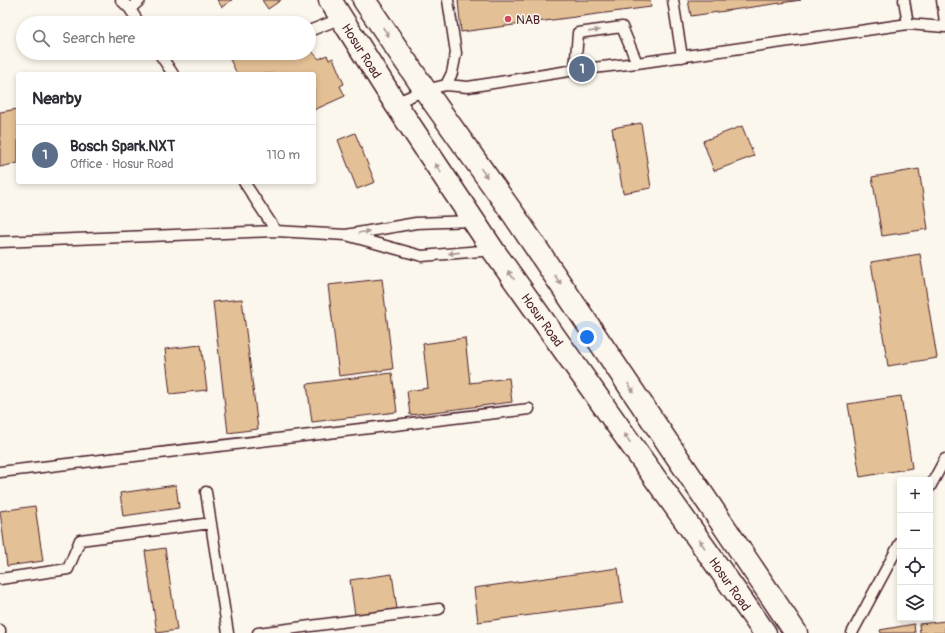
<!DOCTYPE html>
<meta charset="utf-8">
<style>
:root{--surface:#fff;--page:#f7f7f7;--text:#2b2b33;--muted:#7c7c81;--line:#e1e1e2;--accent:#0f766e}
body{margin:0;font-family:Pangolin,sans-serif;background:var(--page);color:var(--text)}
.controls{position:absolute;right:12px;bottom:12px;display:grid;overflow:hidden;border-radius:4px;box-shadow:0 2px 6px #0003}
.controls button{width:36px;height:36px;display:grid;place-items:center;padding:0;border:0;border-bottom:1px solid var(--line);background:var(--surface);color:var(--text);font:20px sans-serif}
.you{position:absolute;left:587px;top:337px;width:14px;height:14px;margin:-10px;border:3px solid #fff;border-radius:50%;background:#1a73e8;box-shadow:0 0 0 6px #1a73e833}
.badge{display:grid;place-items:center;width:26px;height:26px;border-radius:50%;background:var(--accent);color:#fff;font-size:13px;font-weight:700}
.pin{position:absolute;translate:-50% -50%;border:2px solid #fff;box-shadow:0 1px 4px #0006}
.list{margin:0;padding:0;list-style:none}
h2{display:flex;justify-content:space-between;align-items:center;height:52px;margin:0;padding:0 16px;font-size:17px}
h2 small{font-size:13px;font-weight:400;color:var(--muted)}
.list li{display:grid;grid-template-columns:26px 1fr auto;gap:12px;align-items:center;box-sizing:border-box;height:60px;padding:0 16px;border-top:1px solid var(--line)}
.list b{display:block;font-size:15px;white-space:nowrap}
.list p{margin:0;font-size:13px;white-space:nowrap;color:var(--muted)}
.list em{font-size:13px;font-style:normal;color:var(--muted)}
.icon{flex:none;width:22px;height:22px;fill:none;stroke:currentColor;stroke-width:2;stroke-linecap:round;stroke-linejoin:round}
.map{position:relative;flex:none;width:945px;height:633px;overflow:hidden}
.search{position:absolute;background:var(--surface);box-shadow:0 2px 6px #0003;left:16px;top:16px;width:300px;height:44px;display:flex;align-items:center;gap:10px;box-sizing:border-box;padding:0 14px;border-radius:22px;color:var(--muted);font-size:15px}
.panel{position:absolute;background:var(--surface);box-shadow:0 2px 6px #0003;left:16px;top:72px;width:300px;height:112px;border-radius:4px}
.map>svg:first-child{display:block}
.building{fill:#e3c095;stroke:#4a1f2b}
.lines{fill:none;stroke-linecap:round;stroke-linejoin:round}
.lane-casing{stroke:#4a1f2b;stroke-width:13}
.primary-casing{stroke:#4a1f2b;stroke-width:25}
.lane{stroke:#fbf7ec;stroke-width:10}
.primary{stroke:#fbf7ec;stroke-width:22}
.oneway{fill:#ab9695}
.poi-dot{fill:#d1495b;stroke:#fbf7ec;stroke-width:1.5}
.labels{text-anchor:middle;stroke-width:3;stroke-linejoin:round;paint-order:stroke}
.poi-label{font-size:13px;fill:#4a1f2b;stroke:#fbf7ec;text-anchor:start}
.street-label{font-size:13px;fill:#4a1f2b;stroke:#fbf7ec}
</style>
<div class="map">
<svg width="945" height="633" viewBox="0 0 945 633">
<rect width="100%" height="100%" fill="#fbf7ec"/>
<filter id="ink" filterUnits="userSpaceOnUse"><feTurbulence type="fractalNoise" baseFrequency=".025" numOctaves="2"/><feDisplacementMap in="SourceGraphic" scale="8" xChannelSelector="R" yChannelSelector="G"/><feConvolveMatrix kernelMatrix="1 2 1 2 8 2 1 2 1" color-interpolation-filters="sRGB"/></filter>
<g filter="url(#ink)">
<!-- building -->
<path class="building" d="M217 0H232L222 7Z
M262 0H281L268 9Z
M458 0H650L651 7 461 32Z
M688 0H801L691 16Z
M309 48 319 59 327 55 329 60 333 58 344 84 340 86 345 96 314 110V74H237L227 53H309Z
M18 109V163L0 167V112Z
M641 123 651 188 623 193 612 128Z
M742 126 754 156 714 171 703 141Z
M355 133 375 182 357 189 338 140Z
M919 169 928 229 882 236 872 177Z
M920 254 937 358 888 366 871 262Z
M382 279 393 369 339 376 328 285Z
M242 299 258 429 228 433 213 302Z
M465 338 470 383 509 378 512 402 410 415 407 391 428 388 423 344Z
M201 345 207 390 170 394 165 349Z
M392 373 397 412 312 422 307 384Z
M901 396 912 468 860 477 848 404Z
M176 485 179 508 123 516 120 493Z
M35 506 43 561 7 566 0 511Z
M165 548 177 630 157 633 145 551Z
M618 568 623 603 478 622 474 588Z
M392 574 397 609 355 615 350 580Z
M945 621V633H920L919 624Z
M914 624 915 633H881L880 630Z"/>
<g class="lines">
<defs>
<path id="lane" d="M121 0 130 9 139 23
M673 0 682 57
M904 0 908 24
M942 0 945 22
M130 9 140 0
M309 31 342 18
M159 53 173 74
M575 70 578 33 622 27 637 63
M446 85 468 87 575 70 637 63 908 24 945 27
M395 103 425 90 446 85 452 73 456 53 448 0
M244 182 276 231
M473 221 416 223 346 235 422 256 493 250
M0 242 276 231 346 235
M0 472 529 409
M930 487 945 459
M206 492 228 633
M0 579 68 569 80 540 211 523
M0 630V633
M258 633 439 609
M852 633 900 543"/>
<g id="primary">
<path id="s1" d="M330 0 395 103 493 250 765 633"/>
<path d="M364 0 425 90 514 215 796 633"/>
</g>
</defs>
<!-- lane casing -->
<use href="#lane" class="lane-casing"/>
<!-- primary casing -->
<use href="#primary" class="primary-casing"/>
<!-- lane -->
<use href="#lane" class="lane"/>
<!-- primary -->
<use href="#primary" class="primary"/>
</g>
<!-- one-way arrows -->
<defs><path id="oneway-solid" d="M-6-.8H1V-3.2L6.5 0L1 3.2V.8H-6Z"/></defs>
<g class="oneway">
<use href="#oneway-solid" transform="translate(594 31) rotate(-8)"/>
<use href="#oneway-solid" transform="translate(386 32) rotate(56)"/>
<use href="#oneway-solid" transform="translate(438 168) rotate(-124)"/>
<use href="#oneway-solid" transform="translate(484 173) rotate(54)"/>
<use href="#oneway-solid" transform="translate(364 232) rotate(-10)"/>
<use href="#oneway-solid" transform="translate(454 253) rotate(174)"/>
<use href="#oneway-solid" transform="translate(511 275) rotate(-125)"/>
<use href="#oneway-solid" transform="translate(558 280) rotate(56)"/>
<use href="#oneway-solid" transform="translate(631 388) rotate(56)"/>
<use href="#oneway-solid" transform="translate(627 438) rotate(-125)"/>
<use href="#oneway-solid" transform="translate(702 544) rotate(-125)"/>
</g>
</g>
<!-- markers -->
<circle class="poi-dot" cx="508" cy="19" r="4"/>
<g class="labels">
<!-- poi labels -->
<g class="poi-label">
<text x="516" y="24">NAB</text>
</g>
<!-- street labels -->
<g class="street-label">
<text dy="5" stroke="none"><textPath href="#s1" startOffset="60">Hosur Road</textPath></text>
<text dy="5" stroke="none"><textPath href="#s1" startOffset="384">Hosur Road</textPath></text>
<text dy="5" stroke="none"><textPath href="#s1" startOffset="708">Hosur Road</textPath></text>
</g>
</g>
</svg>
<div class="controls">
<button>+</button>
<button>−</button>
<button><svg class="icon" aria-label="locate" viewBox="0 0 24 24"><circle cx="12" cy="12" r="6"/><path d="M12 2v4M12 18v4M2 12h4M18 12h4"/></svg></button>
<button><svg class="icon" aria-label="layers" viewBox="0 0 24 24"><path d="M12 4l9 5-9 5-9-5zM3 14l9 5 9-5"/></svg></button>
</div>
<div class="you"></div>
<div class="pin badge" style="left:582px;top:69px;background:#5c6f8a">1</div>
<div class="search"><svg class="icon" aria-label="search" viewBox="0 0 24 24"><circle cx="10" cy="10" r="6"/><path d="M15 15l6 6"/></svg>Search here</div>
<section class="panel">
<h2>Nearby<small></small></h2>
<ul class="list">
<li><span class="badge" style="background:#5c6f8a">1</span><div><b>Bosch Spark.NXT</b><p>Office · Hosur Road</p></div><em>110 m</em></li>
</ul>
</section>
</div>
